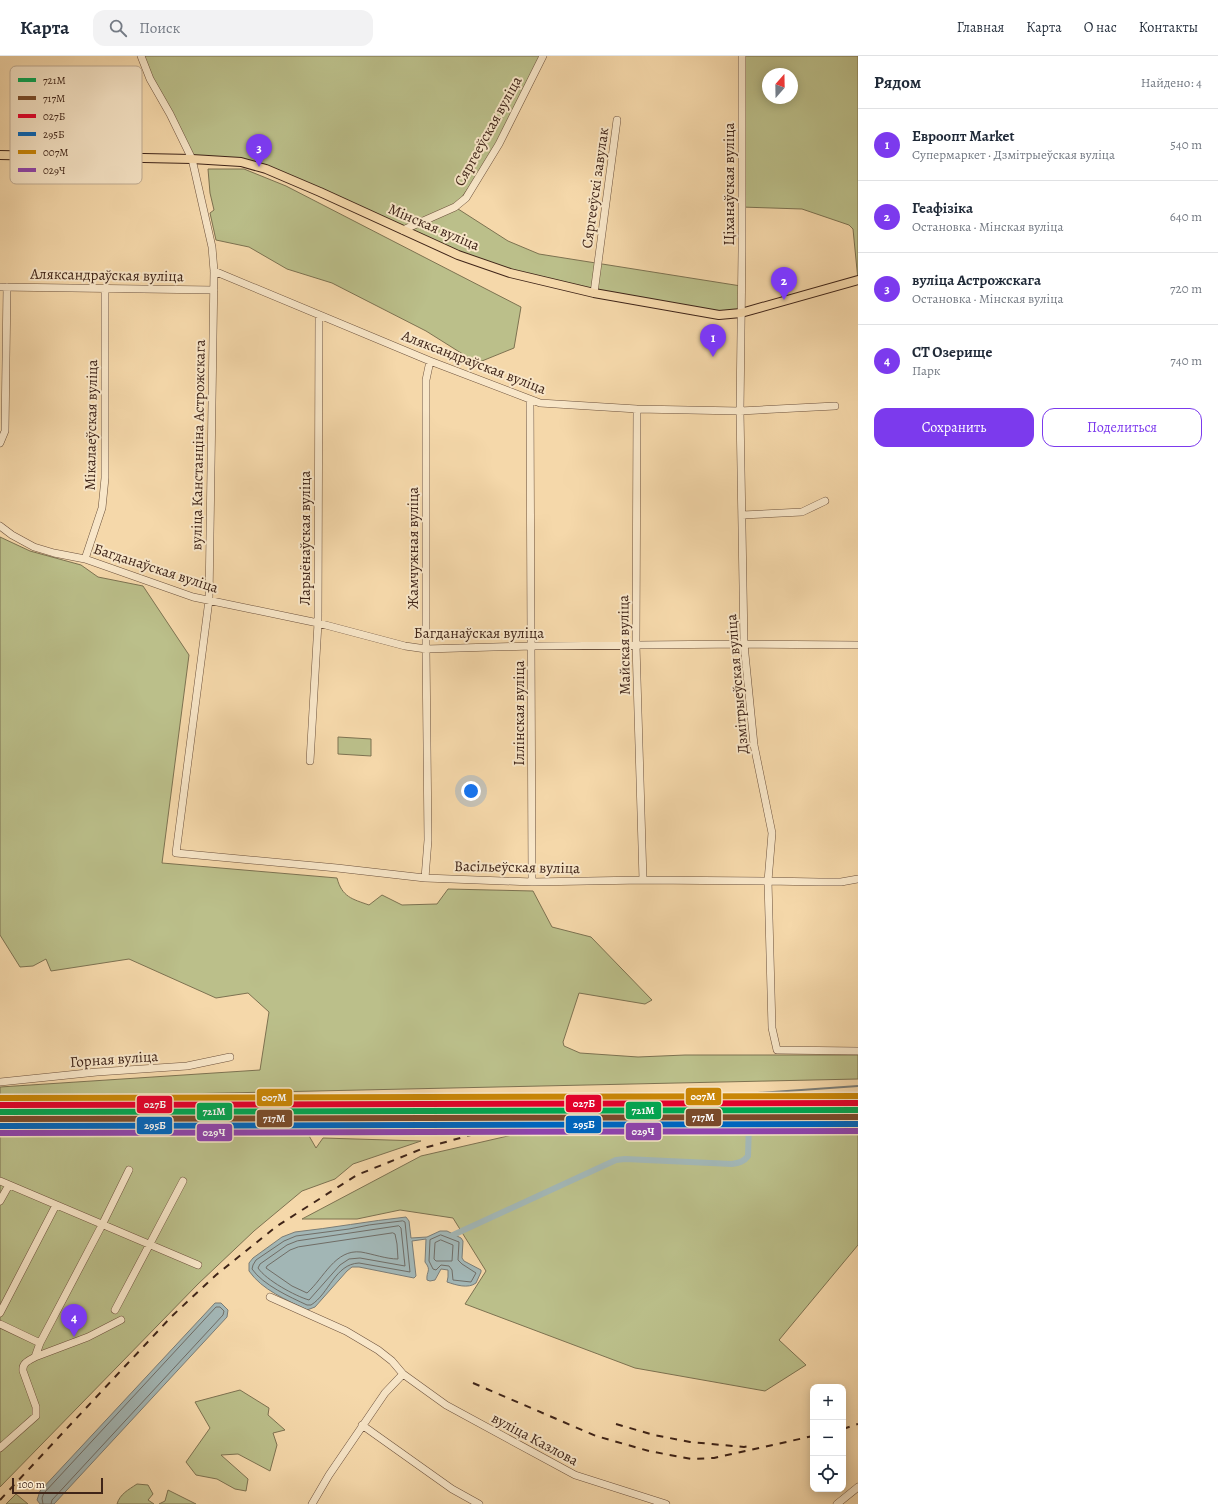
<!DOCTYPE html>
<html lang="ru">
<meta charset="utf-8">
<style>
:root{--surface:#fff;--page:#f2f2f3;--text:#1f2937;--muted:#747a83;--line:#e0e1e3;--accent:#7c3aed}
body{margin:0;font-family:Alegreya,serif;background:var(--page);color:var(--text)}
.controls{position:absolute;right:12px;bottom:12px;display:grid;overflow:hidden;border-radius:8px;box-shadow:0 2px 10px #0003}
.controls button{width:36px;height:36px;display:grid;place-items:center;padding:0;border:0;border-bottom:1px solid var(--line);background:var(--surface);color:var(--text);font:20px sans-serif}
.compass{position:absolute;left:762px;top:12px;width:36px;height:36px;border-radius:50%;background:var(--surface);box-shadow:0 2px 10px #0003;rotate:20deg}
.scale{position:absolute;left:12px;bottom:10px;width:91px;box-sizing:border-box;padding-left:4px;border:2px solid #3f2418;border-top:0;font-size:11px;line-height:14px;white-space:nowrap;color:#3f2418;-webkit-text-stroke:3px #f8e6c8;paint-order:stroke}
.you{position:absolute;left:471px;top:735px;width:14px;height:14px;margin:-10px;border:3px solid #fff;border-radius:50%;background:#1a73e8;box-shadow:0 0 0 6px #1a73e833}
.badge{display:grid;place-items:center;width:26px;height:26px;border-radius:50%;background:var(--accent);color:#fff;font-size:13px;font-weight:700}
.pin{position:absolute;translate:-50% -33px;filter:drop-shadow(0 1px 2px #0008)}
.pin::after{content:'';position:absolute;top:21px;width:14px;height:12px;background:inherit;clip-path:polygon(0 0,100% 0,50% 100%)}
.list{margin:0;padding:0;list-style:none}
h2{display:flex;justify-content:space-between;align-items:center;height:52px;margin:0;padding:0 16px;font-size:17px}
h2 small{font-size:13px;font-weight:400;color:var(--muted)}
.list li{display:grid;grid-template-columns:26px 1fr auto;gap:12px;align-items:center;box-sizing:border-box;height:72px;padding:0 16px;border-top:1px solid var(--line)}
.list b{display:block;font-size:15px;white-space:nowrap}
.list p{margin:0;font-size:13px;white-space:nowrap;color:var(--muted)}
.list em{font-size:13px;font-style:normal;color:var(--muted)}
.actions{display:flex;gap:8px;padding:12px 16px}
.actions a{flex:1;padding:9px 0;border:1px solid var(--accent);border-radius:12px;text-align:center;font-size:14px;color:var(--accent)}
.actions .main{background:var(--accent);color:#fff}
.icon{flex:none;width:22px;height:22px;fill:none;stroke:currentColor;stroke-width:2;stroke-linecap:round;stroke-linejoin:round}
.map{position:relative;flex:none;width:858px;height:1448px;overflow:hidden}
header{display:flex;align-items:center;gap:24px;box-sizing:border-box;height:56px;padding:0 20px;background:var(--surface);border-bottom:1px solid var(--line)}
header strong{font-size:19px}
nav{display:flex;gap:22px;margin-inline-start:auto;font-size:14px}
.search{width:280px;height:36px;background:var(--page);display:flex;align-items:center;gap:10px;box-sizing:border-box;padding:0 14px;border-radius:12px;color:var(--muted);font-size:15px}
main{display:flex}
aside{flex:1;background:var(--surface)}
.map>svg:first-child{display:block}
.green{fill:#bbbf8a;stroke:#7d7251;fill-rule:evenodd}
.water{fill:#a2b6b5;stroke:#7a7c76}
.lines{fill:none;stroke-linecap:round;stroke-linejoin:round}
.shore{stroke:#706d66;stroke-width:1}
.stream{stroke:#7a7c76;stroke-width:2}
.canal{stroke:#a2b6b5;stroke-width:6}
.minor-casing{stroke:#6c513c;stroke-width:8}
.major-casing{stroke:#3f2418;stroke-width:10}
.minor{stroke:#f8e6c8;stroke-width:7}
.major{stroke:#f5d8aa;stroke-width:8}
.rail{stroke:#3f2418;stroke-width:2;stroke-dasharray:7 7;stroke-linecap:butt}
.rail-1-casing{stroke:#f8e6c8;stroke-width:9}
.rail-2-casing{stroke:#f8e6c8;stroke-width:9}
.rail-3-casing{stroke:#f8e6c8;stroke-width:9}
.rail-4-casing{stroke:#f8e6c8;stroke-width:9}
.rail-5-casing{stroke:#f8e6c8;stroke-width:9}
.rail-6-casing{stroke:#f8e6c8;stroke-width:9}
.rail-1{stroke:#00a651;stroke-width:6}
.rail-2{stroke:#7a4b2a;stroke-width:6}
.rail-3{stroke:#e4002b;stroke-width:6}
.rail-4{stroke:#0065bd;stroke-width:6}
.rail-5{stroke:#c98606;stroke-width:6}
.rail-6{stroke:#8e44ad;stroke-width:6}
.labels{text-anchor:middle;stroke-width:4;stroke-linejoin:round;paint-order:stroke}
.street-label{font-size:15px;fill:#3f2418;stroke:#f8e6c8}
.key{fill:#f8e6c8;stroke:#c0ac93;stroke-width:1}
.key-label{font-size:11px;fill:#3f2418}
.line-badge{stroke:#f8e6c8;stroke-width:1.5}
.badge-label{font-size:11px;text-anchor:middle;font-weight:bold;fill:#fff}
</style>
<header>
<strong>Карта</strong>
<div class="search"><svg class="icon" aria-label="search" viewBox="0 0 24 24"><circle cx="10" cy="10" r="6"/><path d="M15 15l6 6"/></svg>Поиск</div>
<nav><a>Главная</a><a>Карта</a><a>О нас</a><a>Контакты</a></nav>
</header>
<main>
<div class="map">
<svg width="858" height="1448" viewBox="0 0 858 1448">
<rect width="100%" height="100%" fill="#f5d8aa"/>
<filter id="stains"><feTurbulence type="fractalNoise" baseFrequency=".005" numOctaves="4"/><feColorMatrix values="0 0 0 0 .2 0 0 0 0 .09 0 0 0 0 .02 0 0 0 .5 -.17"/></filter>
<radialGradient id="worn" r=".72"><stop offset=".6" stop-color="#630" stop-opacity="0"/><stop offset="1" stop-color="#630" stop-opacity=".3"/></radialGradient>
<!-- green -->
<path class="green" d="M141 0H543L499 88 455 151 508 185 539 198 741 230V257L728 259 510 217 266 113 192 103Z
M742 0H858V224L853 173 849 169 802 153 741 151ZM768 18H792V42H768Z
M208 113H244L286 130 521 251 514 292 477 307 426 275 332 227 287 213 249 191 216 184 210 157 214 154 210 137Z
M0 481 30 495 81 509 98 521 143 530 189 599 162 807 337 822C342 841 352 843 369 849L382 839 402 849 437 848 448 833 533 835 552 871 591 881 652 944 645 948 579 937 563 986 564 990 580 997 638 1001 685 999H858V1023L0 1042V1031L260 1014 269 956 248 937 216 942 129 903 51 915 46 903 33 910 20 911 0 879Z
M338 681 371 683V700L338 698Z
M858 1072V1189L779 1284 806 1309 765 1335 635 1312 465 1248 486 1215 453 1162 400 1154 357 1163H302L421 1100 534 1074Z
M308 1078 316 1092 323 1082 421 1085 353 1108 335 1123 302 1135 254 1175 198 1228 0 1431V1079Z
M240 1334 269 1352 268 1359 285 1374 273 1377 277 1389 270 1415 238 1398 221 1399 248 1423 246 1435 235 1433 217 1423 196 1419 186 1406 210 1372 195 1346Z
M137 1428 148 1429 153 1438 148 1444 154 1448H117C120 1438 128 1434 137 1428Z
M168 1434 196 1448H159L165 1445Z
M16 1438 28 1448H6Z"/>
<!-- water -->
<path class="water" d="M406 1161 409 1165 411 1182 427 1181 440 1175H447L461 1182 463 1185 462 1202 464 1205 481 1214V1216L476 1227C468 1233 456 1229 447 1226L448 1221V1214L441 1213 435 1224 430 1225 427 1224C426 1215 432 1215 425 1206L426 1183 412 1185 416 1220 414 1222 359 1211H352L347 1215 315 1251 307 1254C287 1244 262 1234 249 1215V1207L253 1202 282 1181 295 1176C332 1172 369 1165 406 1161Z
M215 1247H221L228 1254 227 1261 54 1448H40L37 1444 40 1435Z"/>
<g class="lines">
<!-- shore -->
<path class="shore" d="M403 1165 405 1166 410 1216 359 1207C335 1208 329 1238 311 1249H307C290 1241 263 1229 252 1213L253 1209 256 1204 284 1185 296 1180 349 1173 369 1169Z
M399 1170 401 1172 405 1210 360 1202 349 1203 340 1209 309 1244C295 1240 266 1224 258 1212L260 1208 287 1189 297 1185Z
M393 1177 395 1178 397 1188 398 1203C386 1203 373 1198 361 1196 335 1193 324 1222 307 1237L292 1230 266 1212 267 1210 290 1194 298 1191Z
M441 1179 459 1186 458 1204 462 1208 476 1217 471 1226 453 1224 452 1214 449 1210 441 1209 436 1214 433 1213 429 1205 430 1184Z
M441 1184 453 1189 452 1205H436L434 1203 435 1187Z
M43 1448 42 1442 44 1437 216 1251H220L224 1255 223 1259 52 1444 51 1448"/>
<!-- stream -->
<path class="stream" d="M749 1047 750 1040 753 1038 758 1037 858 1030"/>
<!-- canal -->
<path class="canal" d="M453 1179 616 1104 625 1103 732 1108C738 1107 744 1106 748 1100L749 1069"/>
<defs>
<path id="minor" d="M141 0 150 23 170 58 192 103 212 191 214 215 209 544 176 797 337 812 425 822 532 826 643 824 768 825 819 826H841L858 823
M742 0V195L740 355 744 588 754 689 772 777 768 825 772 972 777 994 858 995
M403 174 455 151 466 142 499 88 543 0
M214 215 430 305 540 347 637 353 740 355 835 350
M0 231 214 234
M594 237 617 64
M530 344 532 826
M637 353 636 589 643 824
M0 387 5 375 7 231
M742 459 802 456 825 445
M0 470 12 479 34 491 54 497 85 503 193 541 318 567 405 590 426 593 532 590 744 588 858 589
M85 503 102 452 105 422V233
M310 705 318 567 319 259
M425 822 428 784 426 593V324L430 305
M0 1026 97 1016 187 1010 230 1001
M0 1125 198 1209
M0 1145 9 1129
M270 1241 346 1275 378 1294 392 1305 403 1318 446 1349 575 1419 666 1448
M115 1254 183 1125
M0 1257 56 1149
M0 1268 40 1287
M35 1301 88 1281 121 1264
M362 1369 452 1433 479 1448
M0 1392 36 1360V1351L23 1315C22 1307 28 1305 35 1301L40 1287 102 1169 129 1114
M312 1448 329 1419 385 1337 403 1318
M837 1448 858 1431"/>
<path id="major" d="M0 99 192 103 241 106 266 113 320 136 458 199 510 217 594 237 719 259 741 257 858 224"/>
</defs>
<!-- minor casing -->
<use href="#minor" class="minor-casing"/>
<!-- major casing -->
<use href="#major" class="major-casing"/>
<!-- minor -->
<use href="#minor" class="minor"/>
<!-- major -->
<use href="#major" class="major"/>
<!-- rail -->
<path class="rail" d="M473 1327 596 1380 649 1395 691 1403 714 1402 813 1380
M616 1368 654 1379 690 1386 744 1391 750 1390
M843 1373 858 1368
M0 1444 172 1260 216 1219 277 1170 357 1119 424 1092 478 1077 527 1068 573 1064 614 1063 858 1062"/>
<defs>
<path id="rail-1" d="M0 1056 858 1054"/>
<path id="rail-2" d="M0 1063 858 1061"/>
<path id="rail-3" d="M0 1049 858 1047"/>
<path id="rail-4" d="M0 1070 858 1068"/>
<path id="rail-5" d="M0 1042 858 1040"/>
<path id="rail-6" d="M0 1077 858 1075"/>
</defs>
<!-- rail-1 casing -->
<use href="#rail-1" class="rail-1-casing"/>
<!-- rail-2 casing -->
<use href="#rail-2" class="rail-2-casing"/>
<!-- rail-3 casing -->
<use href="#rail-3" class="rail-3-casing"/>
<!-- rail-4 casing -->
<use href="#rail-4" class="rail-4-casing"/>
<!-- rail-5 casing -->
<use href="#rail-5" class="rail-5-casing"/>
<!-- rail-6 casing -->
<use href="#rail-6" class="rail-6-casing"/>
<!-- rail-1 -->
<use href="#rail-1" class="rail-1"/>
<!-- rail-2 -->
<use href="#rail-2" class="rail-2"/>
<!-- rail-3 -->
<use href="#rail-3" class="rail-3"/>
<!-- rail-4 -->
<use href="#rail-4" class="rail-4"/>
<!-- rail-5 -->
<use href="#rail-5" class="rail-5"/>
<!-- rail-6 -->
<use href="#rail-6" class="rail-6"/>
</g>
<g class="labels">
<!-- street labels -->
<g class="street-label">
<text transform="translate(488 75) rotate(-61)" y="5">Сяргееўская вуліца</text>
<text transform="translate(729 128) rotate(-90)" y="5">Ціханаўская вуліца</text>
<text transform="translate(595 132) rotate(-82)" y="5">Сяргееўскі завулак</text>
<text transform="translate(434 171) rotate(23)" y="5">Мінская вуліца</text>
<text transform="translate(107 219) rotate(1)" y="5">Аляксандраўская вуліца</text>
<text transform="translate(474 306) rotate(21)" y="5">Аляксандраўская вуліца</text>
<text transform="translate(91 369) rotate(-89)" y="5">Мікалаеўская вуліца</text>
<text transform="translate(198 389) rotate(-89)" y="5">вуліца Канстанціна Астрожскага</text>
<text transform="translate(305 482) rotate(-90)" y="5">Ларыёнаўская вуліца</text>
<text transform="translate(413 492) rotate(-90)" y="5">Жамчужная вуліца</text>
<text transform="translate(156 512) rotate(18)" y="5">Багданаўская вуліца</text>
<text x="479" y="582">Багданаўская вуліца</text>
<text transform="translate(624 589) rotate(-91)" y="5">Майская вуліца</text>
<text transform="translate(737 628) rotate(-95)" y="5">Дзмітрыеўская вуліца</text>
<text transform="translate(519 657) rotate(-90)" y="5">Іллінская вуліца</text>
<text transform="translate(517 811) rotate(1)" y="5">Васільеўская вуліца</text>
<text transform="translate(114 1003) rotate(-4)" y="5">Горная вуліца</text>
<text transform="translate(535 1383) rotate(28)" y="5">вуліца Казлова</text>
</g>
</g>
<!-- legend -->
<rect x="10" y="10" width="132" height="118" rx="6" class="key"/>
<rect x="18" y="22" width="18" height="4" fill="#00a651"/>
<rect x="18" y="40" width="18" height="4" fill="#7a4b2a"/>
<rect x="18" y="58" width="18" height="4" fill="#e4002b"/>
<rect x="18" y="76" width="18" height="4" fill="#0065bd"/>
<rect x="18" y="94" width="18" height="4" fill="#c98606"/>
<rect x="18" y="112" width="18" height="4" fill="#8e44ad"/>
<g class="key-label">
<text x="43" y="28">721М</text>
<text x="43" y="46">717М</text>
<text x="43" y="64">027Б</text>
<text x="43" y="82">295Б</text>
<text x="43" y="100">007М</text>
<text x="43" y="118">029Ч</text>
</g>
<g class="line-badge">
<rect x="685" y="1031" width="37" height="19" rx="4" fill="#c98606"/>
<rect x="256" y="1032" width="37" height="19" rx="4" fill="#c98606"/>
<rect x="565" y="1038" width="37" height="19" rx="4" fill="#e4002b"/>
<rect x="136" y="1039" width="37" height="19" rx="4" fill="#e4002b"/>
<rect x="625" y="1045" width="37" height="19" rx="4" fill="#00a651"/>
<rect x="196" y="1046" width="37" height="19" rx="4" fill="#00a651"/>
<rect x="685" y="1052" width="37" height="19" rx="4" fill="#7a4b2a"/>
<rect x="256" y="1053" width="37" height="19" rx="4" fill="#7a4b2a"/>
<rect x="565" y="1059" width="37" height="19" rx="4" fill="#0065bd"/>
<rect x="136" y="1060" width="37" height="19" rx="4" fill="#0065bd"/>
<rect x="625" y="1066" width="37" height="19" rx="4" fill="#8e44ad"/>
<rect x="196" y="1067" width="37" height="19" rx="4" fill="#8e44ad"/>
</g>
<g class="badge-label">
<text x="703" y="1044">007М</text>
<text x="274" y="1045">007М</text>
<text x="584" y="1051">027Б</text>
<text x="155" y="1052">027Б</text>
<text x="643" y="1058">721М</text>
<text x="214" y="1059">721М</text>
<text x="703" y="1065">717М</text>
<text x="274" y="1066">717М</text>
<text x="584" y="1072">295Б</text>
<text x="155" y="1073">295Б</text>
<text x="643" y="1079">029Ч</text>
<text x="214" y="1080">029Ч</text>
</g>
<rect width="100%" height="100%" filter="url(#stains)"/>
<rect width="100%" height="100%" fill="url(#worn)"/>
</svg>
<div class="controls">
<button>+</button>
<button>−</button>
<button><svg class="icon" aria-label="locate" viewBox="0 0 24 24"><circle cx="12" cy="12" r="6"/><path d="M12 2v4M12 18v4M2 12h4M18 12h4"/></svg></button>
</div>
<svg class="compass" viewBox="-18 -18 36 36"><path d="M0-13l5 13h-10z" fill="#e53935"/><path d="M0 13l5-13h-10z" fill="#747a83"/></svg>
<div class="scale">100 m</div>
<div class="you"></div>
<div class="pin badge" style="left:713px;top:301px">1</div>
<div class="pin badge" style="left:784px;top:244px">2</div>
<div class="pin badge" style="left:259px;top:111px">3</div>
<div class="pin badge" style="left:74px;top:1281px">4</div>
</div>
<aside>
<h2>Рядом<small>Найдено: 4</small></h2>
<ul class="list">
<li><span class="badge">1</span><div><b>Евроопт Market</b><p>Супермаркет · Дзмітрыеўская вуліца</p></div><em>540 m</em></li>
<li><span class="badge">2</span><div><b>Геафізіка</b><p>Остановка · Мінская вуліца</p></div><em>640 m</em></li>
<li><span class="badge">3</span><div><b>вуліца Астрожскага</b><p>Остановка · Мінская вуліца</p></div><em>720 m</em></li>
<li><span class="badge">4</span><div><b>СТ Озерище</b><p>Парк</p></div><em>740 m</em></li>
</ul>
<div class="actions"><a class="main">Сохранить</a><a>Поделиться</a></div>
</aside>
</main>
